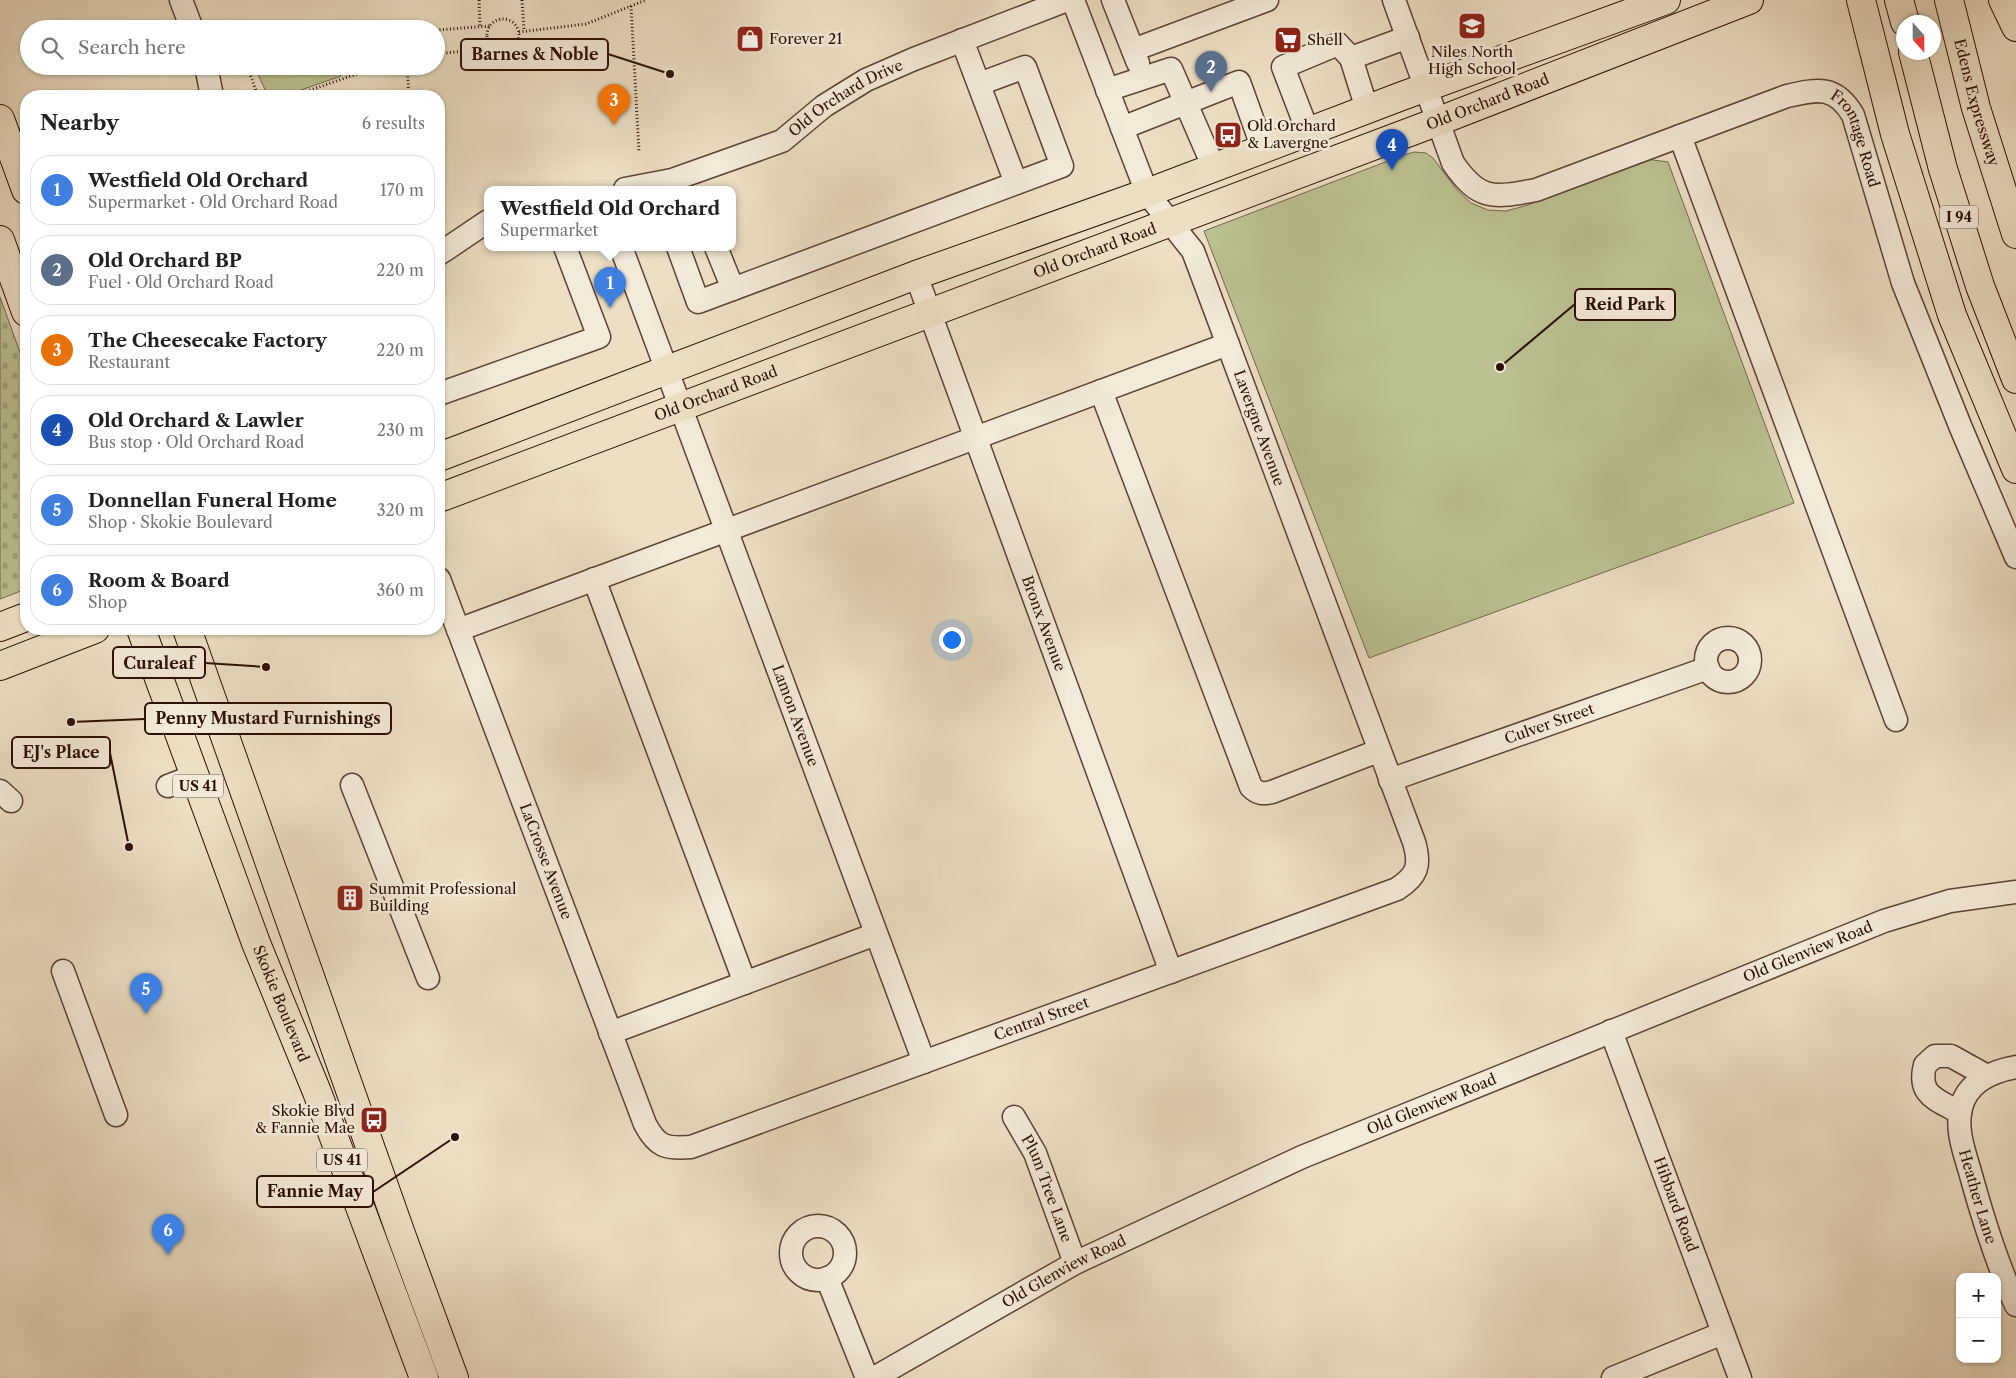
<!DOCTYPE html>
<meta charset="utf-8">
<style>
:root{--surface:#fff;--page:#f6f6f6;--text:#222;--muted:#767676;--line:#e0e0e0;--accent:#111827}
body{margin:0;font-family:"Libre Caslon Text",serif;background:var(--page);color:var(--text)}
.controls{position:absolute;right:15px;bottom:15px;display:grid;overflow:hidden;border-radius:10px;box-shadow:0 1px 4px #0004}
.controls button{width:45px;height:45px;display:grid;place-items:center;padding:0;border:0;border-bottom:1px solid var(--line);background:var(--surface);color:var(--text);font:25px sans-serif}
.compass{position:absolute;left:1896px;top:15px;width:45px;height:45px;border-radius:50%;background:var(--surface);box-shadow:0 1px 4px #0004;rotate:159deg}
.you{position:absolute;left:951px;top:639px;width:18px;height:18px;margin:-12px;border:4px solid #fff;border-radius:50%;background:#1a73e8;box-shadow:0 0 0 8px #1a73e833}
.badge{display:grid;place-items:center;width:32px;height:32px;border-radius:50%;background:var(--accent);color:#fff;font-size:16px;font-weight:700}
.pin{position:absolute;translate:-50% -41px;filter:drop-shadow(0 1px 2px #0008)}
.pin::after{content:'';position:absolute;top:26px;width:18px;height:15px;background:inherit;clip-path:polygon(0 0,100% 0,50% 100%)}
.popup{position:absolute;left:484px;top:186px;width:252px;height:65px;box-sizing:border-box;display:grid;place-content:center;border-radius:10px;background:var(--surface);filter:drop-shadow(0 1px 4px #0005);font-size:16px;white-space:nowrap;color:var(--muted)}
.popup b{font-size:19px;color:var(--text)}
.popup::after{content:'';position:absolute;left:50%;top:100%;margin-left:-10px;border:10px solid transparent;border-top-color:var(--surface)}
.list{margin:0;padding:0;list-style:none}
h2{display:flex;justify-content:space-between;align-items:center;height:65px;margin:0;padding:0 20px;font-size:21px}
h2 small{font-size:16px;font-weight:400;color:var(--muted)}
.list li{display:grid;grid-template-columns:32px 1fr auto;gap:15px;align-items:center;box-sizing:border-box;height:70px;margin:0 10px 10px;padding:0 10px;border:1px solid var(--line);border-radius:20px}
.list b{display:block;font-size:19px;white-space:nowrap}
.list p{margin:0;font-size:16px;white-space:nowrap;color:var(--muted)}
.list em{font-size:16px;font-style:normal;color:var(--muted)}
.icon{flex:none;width:28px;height:28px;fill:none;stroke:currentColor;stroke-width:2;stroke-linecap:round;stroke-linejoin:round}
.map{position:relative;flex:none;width:2016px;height:1378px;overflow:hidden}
.search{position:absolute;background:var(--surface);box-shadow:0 1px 4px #0004;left:20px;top:20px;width:425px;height:55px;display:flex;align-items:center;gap:12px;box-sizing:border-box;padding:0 18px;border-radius:28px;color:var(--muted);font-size:19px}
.panel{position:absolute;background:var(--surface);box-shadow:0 1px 4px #0004;left:20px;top:90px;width:425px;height:545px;border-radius:20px}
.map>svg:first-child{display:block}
.green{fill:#bbc191;stroke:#74684a}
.cemetery{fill:url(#cemetery-stones);stroke:#74684a}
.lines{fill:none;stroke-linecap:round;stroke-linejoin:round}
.minor-casing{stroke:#5d4334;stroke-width:25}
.major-casing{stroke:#2d0f04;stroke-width:30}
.highway-casing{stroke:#2d0f04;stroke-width:30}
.path{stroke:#2d0f04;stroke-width:3;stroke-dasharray:1 2.5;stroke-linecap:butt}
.minor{stroke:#f3ead9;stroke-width:22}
.major{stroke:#ecdfc4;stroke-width:28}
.highway{stroke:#ecdfc4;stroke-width:28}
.labels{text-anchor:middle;stroke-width:5;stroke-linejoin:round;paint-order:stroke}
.shield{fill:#f3ead9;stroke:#685144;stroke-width:1}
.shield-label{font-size:14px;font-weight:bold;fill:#2d0f04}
.poi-label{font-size:15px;fill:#2d0f04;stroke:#f3ead9;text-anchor:start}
.street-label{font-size:15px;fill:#2d0f04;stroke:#f3ead9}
.leader{fill:none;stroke:#2d0f04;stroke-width:2}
.callout-dot{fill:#2d0f04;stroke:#f3ead9;stroke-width:2}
.callout{fill:#f3ead9;stroke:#2d0f04;stroke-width:2}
.callout-label{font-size:16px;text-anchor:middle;font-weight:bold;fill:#2d0f04}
</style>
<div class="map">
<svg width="2016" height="1378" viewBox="0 0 2016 1378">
<defs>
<pattern id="cemetery-stones" width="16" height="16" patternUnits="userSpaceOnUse" patternTransform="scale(1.25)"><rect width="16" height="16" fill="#bbc191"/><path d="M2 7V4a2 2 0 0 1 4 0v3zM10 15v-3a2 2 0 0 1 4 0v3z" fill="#a1a57b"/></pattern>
</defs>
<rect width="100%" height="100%" fill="#ecdfc4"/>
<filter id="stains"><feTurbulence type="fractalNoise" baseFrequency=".004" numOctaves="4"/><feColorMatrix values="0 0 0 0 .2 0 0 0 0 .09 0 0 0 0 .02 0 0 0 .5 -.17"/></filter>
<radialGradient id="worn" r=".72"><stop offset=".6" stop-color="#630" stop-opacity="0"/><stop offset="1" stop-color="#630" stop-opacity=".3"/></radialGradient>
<!-- green -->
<path class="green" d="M261 66H338L341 76 284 96H268L255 68Z
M1414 152 1426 153 1433 158 1457 190 1471 203 1488 210 1506 211 1528 205 1646 159 1668 162 1794 503 1369 658 1204 231 1401 156Z"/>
<!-- cemetery -->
<path class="cemetery" d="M0 297 26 369V589L0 599Z"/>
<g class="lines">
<defs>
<g id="minor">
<path d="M181 0 192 29"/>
<path d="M1113 0 1138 63"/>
<path id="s1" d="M1394 0 1453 163C1479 201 1493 198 1536 190L1787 96C1818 89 1835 85 1853 115L1903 283 1961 428 2016 557"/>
<path d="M962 40 1016 183"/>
<path d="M1133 50 1267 0"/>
<path d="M206 66 212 96"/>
<path d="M1107 90 1171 69 1214 168"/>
<path d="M1367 109 1351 58 1408 37"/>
<path d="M1122 128 1239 82 1263 149"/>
<path d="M1308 132 1283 67 1338 44 1351 58"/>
<path d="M1680 136 1896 720"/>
<path id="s2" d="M625 189 672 180 782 141 824 106 866 80 914 59 1067 0"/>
<path id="s3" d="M621 247 924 1062"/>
<path d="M678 247 698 302 1062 166 1025 67 979 84"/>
<path d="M716 247 733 289"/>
<path d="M439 254 488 221"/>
<path id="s4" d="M916 275 1171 972"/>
<path d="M1101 391 1251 787C1258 794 1263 794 1272 792L1378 751"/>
<path d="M439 394 599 337 565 247"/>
<path id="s5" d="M439 579 645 1124C657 1147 666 1149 691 1147L1397 889C1417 876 1421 866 1414 842L1193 251 1147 193 1073 0"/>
<path d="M594 579 745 983"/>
<path d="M458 630 1228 344"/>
<circle cx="1728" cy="660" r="22"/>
<path id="s6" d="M1390 780 1708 668"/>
<path d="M352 785 428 978"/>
<path d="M168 786 194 776"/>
<path d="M0 791 11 801"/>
<path d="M63 971 116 1115"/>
<path id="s7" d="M1611 1031 1740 1378"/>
<path d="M610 1033 876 934"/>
<path id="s8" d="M2016 1067C1993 1071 1967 1082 1961 1108 1955 1131 1966 1156 1972 1179 1984 1222 1997 1264 2016 1305"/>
<path d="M1960 1113C1937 1099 1917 1096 1925 1065L1935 1056H1951L1987 1076"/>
<path id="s9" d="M1014 1117 1035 1153 1075 1263"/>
<circle cx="818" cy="1253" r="27"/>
<path d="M827 1278 867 1378"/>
<path id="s10" d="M874 1378 1075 1263 1302 1157 1884 921 1950 901 2016 892"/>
<path d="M1613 1378 1723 1333"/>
</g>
<g id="major">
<path d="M0 119 26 190"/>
<path d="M0 240 26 312"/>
<path d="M439 457 916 275 1147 193 1402 96 1666 0"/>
<path id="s11" d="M439 498 1439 121 1749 0"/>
<path d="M0 627 26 617"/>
<path id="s12" d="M141 629 256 943 317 1092 424 1378"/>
<path d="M187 629 402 1237 454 1378"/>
<path d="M0 666 95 629"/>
</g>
<g id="highway">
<path d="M1861 0 1895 134 1952 315 2016 469"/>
<path d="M1899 0 1905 22"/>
<path id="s13" d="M1949 0 1976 108 2016 234"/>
<path d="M2003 0 2016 27"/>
<path d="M1913 52 1943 169 1980 286 2016 379"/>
</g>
</defs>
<!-- minor casing -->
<use href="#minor" class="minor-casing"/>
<!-- major casing -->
<use href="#major" class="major-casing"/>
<!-- highway casing -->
<use href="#highway" class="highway-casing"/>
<!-- path -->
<path class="path" d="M479 0 480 27
M522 0 524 31
M631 6 639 152
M487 35a16 16 0 1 1 32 0a16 16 0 1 1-32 0Z
M436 30 490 26
M519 32 586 24 646 0
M436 54 494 48
M247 66 258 96
M407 66 409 96
M245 96 257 94
M293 96 380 66"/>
<!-- minor -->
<use href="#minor" class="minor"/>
<!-- major -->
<use href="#major" class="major"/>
<!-- highway -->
<use href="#highway" class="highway"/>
</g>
<!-- icons -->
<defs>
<symbol id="school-square" viewBox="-11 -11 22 22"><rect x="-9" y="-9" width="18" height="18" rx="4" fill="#8f2418" stroke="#f3ead9"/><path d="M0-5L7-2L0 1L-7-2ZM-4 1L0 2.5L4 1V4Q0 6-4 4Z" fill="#fff"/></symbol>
<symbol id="shop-square" viewBox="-11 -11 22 22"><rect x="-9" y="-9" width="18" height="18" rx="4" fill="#8f2418" stroke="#f3ead9"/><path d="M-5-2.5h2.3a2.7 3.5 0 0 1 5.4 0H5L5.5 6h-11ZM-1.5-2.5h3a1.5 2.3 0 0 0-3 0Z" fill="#fff"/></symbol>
<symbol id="supermarket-square" viewBox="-11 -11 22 22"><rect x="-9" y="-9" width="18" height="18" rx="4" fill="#8f2418" stroke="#f3ead9"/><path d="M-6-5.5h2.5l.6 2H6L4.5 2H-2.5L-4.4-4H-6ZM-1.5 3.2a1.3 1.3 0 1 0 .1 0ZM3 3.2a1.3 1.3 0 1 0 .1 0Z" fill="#fff"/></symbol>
<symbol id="bus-square" viewBox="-11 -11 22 22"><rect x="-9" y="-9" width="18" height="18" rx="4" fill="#8f2418" stroke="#f3ead9"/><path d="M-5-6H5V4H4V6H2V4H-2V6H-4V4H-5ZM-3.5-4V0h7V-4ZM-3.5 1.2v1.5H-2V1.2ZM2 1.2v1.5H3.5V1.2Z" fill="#fff"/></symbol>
<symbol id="building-square" viewBox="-11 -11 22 22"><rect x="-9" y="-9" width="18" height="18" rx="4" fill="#8f2418" stroke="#f3ead9"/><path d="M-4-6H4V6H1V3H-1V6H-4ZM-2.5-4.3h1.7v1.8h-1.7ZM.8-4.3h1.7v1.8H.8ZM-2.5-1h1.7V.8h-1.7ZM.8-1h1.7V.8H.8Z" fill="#fff"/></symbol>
</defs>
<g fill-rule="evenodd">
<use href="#school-square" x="1456" y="10" width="32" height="32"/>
<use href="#shop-square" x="734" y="23" width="32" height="32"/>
<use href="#supermarket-square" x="1272" y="24" width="32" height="32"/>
<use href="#bus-square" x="1212" y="119" width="32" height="32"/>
<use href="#building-square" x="334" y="882" width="32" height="32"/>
<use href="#bus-square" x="358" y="1104" width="32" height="32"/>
</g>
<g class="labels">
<!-- shield labels -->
<g class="shield">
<rect x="1940" y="205.5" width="38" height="23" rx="4"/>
<rect x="173" y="774.5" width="50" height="23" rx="4"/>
<rect x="317" y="1148.5" width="50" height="23" rx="4"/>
</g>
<g class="shield-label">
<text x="1959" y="222">I 94</text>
<text x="198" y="791">US 41</text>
<text x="342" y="1165">US 41</text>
</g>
<!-- poi labels -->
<g class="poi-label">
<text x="769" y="44">Forever 21</text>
<text x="1307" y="45">Shell</text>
<text x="1472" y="57" text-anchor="middle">Niles North<tspan x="1472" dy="17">High School</tspan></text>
<text x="1247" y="131">Old Orchard<tspan x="1247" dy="17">&amp; Lavergne</tspan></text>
<text x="369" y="894">Summit Professional<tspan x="369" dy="17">Building</tspan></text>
<text x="355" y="1116" text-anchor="end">Skokie Blvd<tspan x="355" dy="17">&amp; Fannie Mae</tspan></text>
</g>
<!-- street labels -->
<g class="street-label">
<text dy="5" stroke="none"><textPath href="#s2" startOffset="242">Old Orchard Drive</textPath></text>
<text dy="5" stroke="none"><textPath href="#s11" startOffset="1121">Old Orchard Road</textPath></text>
<text dy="5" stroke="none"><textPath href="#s13" startOffset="106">Edens Expressway</textPath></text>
<text dy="5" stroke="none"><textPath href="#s1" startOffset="636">Frontage Road</textPath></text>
<text dy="5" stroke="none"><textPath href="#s11" startOffset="701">Old Orchard Road</textPath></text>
<text dy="5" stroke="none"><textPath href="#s11" startOffset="296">Old Orchard Road</textPath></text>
<text transform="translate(1259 428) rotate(70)" y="5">Lavergne Avenue</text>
<text dy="5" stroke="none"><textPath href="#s4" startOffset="371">Bronx Avenue</textPath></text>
<text dy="5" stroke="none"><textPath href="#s3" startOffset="500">Lamon Avenue</textPath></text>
<text dy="5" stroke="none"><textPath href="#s6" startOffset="169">Culver Street</textPath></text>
<text dy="5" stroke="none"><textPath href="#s5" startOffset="302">LaCrosse Avenue</textPath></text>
<text dy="5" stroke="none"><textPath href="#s10" startOffset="1028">Old Glenview Road</textPath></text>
<text dy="5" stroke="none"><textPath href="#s12" startOffset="400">Skokie Boulevard</textPath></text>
<text dy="5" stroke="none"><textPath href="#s5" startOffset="1012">Central Street</textPath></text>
<text dy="5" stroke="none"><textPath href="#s10" startOffset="622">Old Glenview Road</textPath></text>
<text dy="5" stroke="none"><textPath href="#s9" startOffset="79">Plum Tree Lane</textPath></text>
<text dy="5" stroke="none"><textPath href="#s8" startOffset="164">Heather Lane</textPath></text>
<text dy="5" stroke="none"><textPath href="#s7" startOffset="185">Hibbard Road</textPath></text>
<text dy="5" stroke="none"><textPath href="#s10" startOffset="218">Old Glenview Road</textPath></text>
</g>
</g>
<!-- callouts -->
<path class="leader" d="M670 74L608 54M1500 367L1575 304M266 667L205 663M71 722L145 719M129 847L110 753M455 1137L373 1192"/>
<g class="callout-dot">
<circle cx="670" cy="74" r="5"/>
<circle cx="1500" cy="367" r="5"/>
<circle cx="266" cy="667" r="5"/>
<circle cx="71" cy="722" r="5"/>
<circle cx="129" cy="847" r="5"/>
<circle cx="455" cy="1137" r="5"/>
</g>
<g class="callout">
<rect x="461" y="39" width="147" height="31" rx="5"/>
<rect x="1575" y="289" width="100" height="31" rx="5"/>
<rect x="113" y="647" width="92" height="31" rx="5"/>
<rect x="145" y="703" width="246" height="31" rx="5"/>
<rect x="12" y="737" width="98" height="31" rx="5"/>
<rect x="257" y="1176" width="116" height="31" rx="5"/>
</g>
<g class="callout-label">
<text x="535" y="60">Barnes &amp; Noble</text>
<text x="1625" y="310">Reid Park</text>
<text x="159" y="669">Curaleaf</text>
<text x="268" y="724">Penny Mustard Furnishings</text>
<text x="61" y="758">EJ's Place</text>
<text x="315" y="1197">Fannie May</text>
</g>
<rect width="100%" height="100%" filter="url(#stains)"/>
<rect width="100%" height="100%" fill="url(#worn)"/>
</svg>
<div class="controls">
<button>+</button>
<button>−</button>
</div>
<svg class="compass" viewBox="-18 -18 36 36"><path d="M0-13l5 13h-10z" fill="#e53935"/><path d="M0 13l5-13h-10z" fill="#767676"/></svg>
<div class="you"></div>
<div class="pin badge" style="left:610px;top:308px;background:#3f7fe0">1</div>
<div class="popup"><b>Westfield Old Orchard</b>Supermarket</div>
<div class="pin badge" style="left:1211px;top:92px;background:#5c6f8a">2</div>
<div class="pin badge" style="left:614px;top:125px;background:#e8710a">3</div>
<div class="pin badge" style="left:1392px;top:170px;background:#1a4fb4">4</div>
<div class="pin badge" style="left:146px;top:1014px;background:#3f7fe0">5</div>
<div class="pin badge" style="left:168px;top:1255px;background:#3f7fe0">6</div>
<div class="search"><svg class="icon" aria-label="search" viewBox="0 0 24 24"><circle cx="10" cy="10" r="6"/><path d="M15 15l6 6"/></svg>Search here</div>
<section class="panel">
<h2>Nearby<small>6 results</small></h2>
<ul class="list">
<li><span class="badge" style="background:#3f7fe0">1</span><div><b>Westfield Old Orchard</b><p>Supermarket · Old Orchard Road</p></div><em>170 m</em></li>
<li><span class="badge" style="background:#5c6f8a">2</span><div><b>Old Orchard BP</b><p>Fuel · Old Orchard Road</p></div><em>220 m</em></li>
<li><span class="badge" style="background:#e8710a">3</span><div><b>The Cheesecake Factory</b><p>Restaurant</p></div><em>220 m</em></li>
<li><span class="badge" style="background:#1a4fb4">4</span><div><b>Old Orchard &amp; Lawler</b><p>Bus stop · Old Orchard Road</p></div><em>230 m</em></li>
<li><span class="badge" style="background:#3f7fe0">5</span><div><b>Donnellan Funeral Home</b><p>Shop · Skokie Boulevard</p></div><em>320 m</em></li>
<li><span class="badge" style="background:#3f7fe0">6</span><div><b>Room &amp; Board</b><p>Shop</p></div><em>360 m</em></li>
</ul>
</section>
</div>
